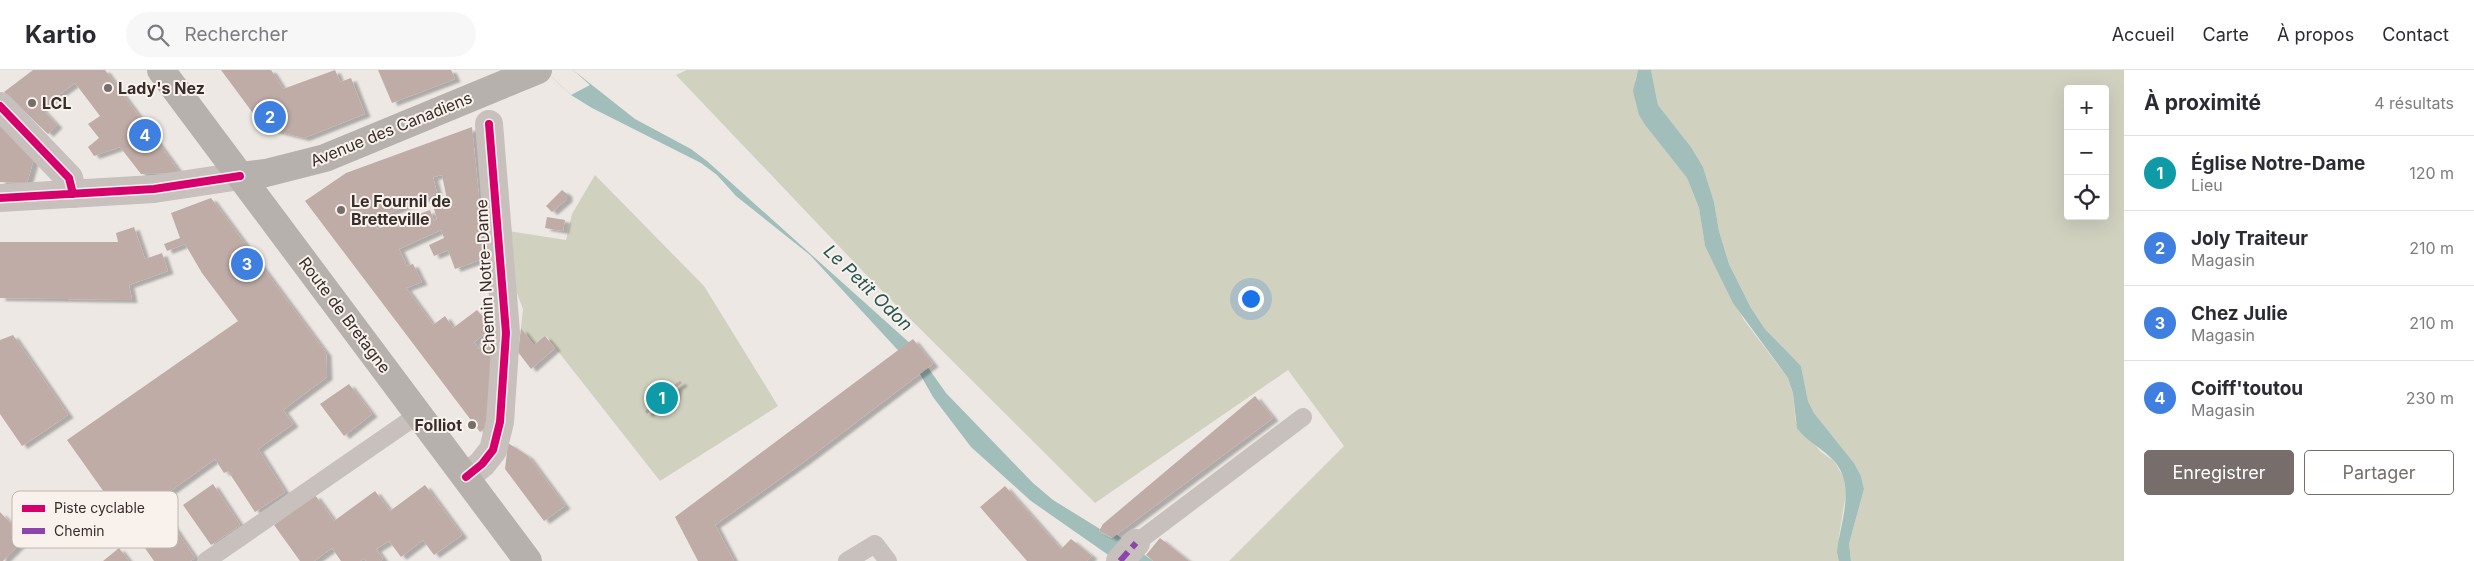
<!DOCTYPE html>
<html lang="fr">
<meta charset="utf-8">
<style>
:root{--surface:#fff;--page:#f7f7f7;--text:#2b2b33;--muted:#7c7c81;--line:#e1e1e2;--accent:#776e6c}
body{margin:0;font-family:Inter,sans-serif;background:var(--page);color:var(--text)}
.controls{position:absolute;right:15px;top:15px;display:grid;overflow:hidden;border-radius:5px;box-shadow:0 5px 20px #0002}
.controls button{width:45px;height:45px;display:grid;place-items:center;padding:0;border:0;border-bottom:1px solid var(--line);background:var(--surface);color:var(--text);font:25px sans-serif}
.you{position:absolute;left:1250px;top:228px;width:18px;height:18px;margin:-12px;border:4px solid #fff;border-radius:50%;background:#1a73e8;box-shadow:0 0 0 8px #1a73e833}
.badge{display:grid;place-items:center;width:32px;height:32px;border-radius:50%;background:var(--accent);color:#fff;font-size:16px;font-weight:700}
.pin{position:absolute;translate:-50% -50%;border:2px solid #fff;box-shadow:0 1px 5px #0006}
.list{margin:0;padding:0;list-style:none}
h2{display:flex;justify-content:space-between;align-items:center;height:65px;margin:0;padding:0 20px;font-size:21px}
h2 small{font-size:16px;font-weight:400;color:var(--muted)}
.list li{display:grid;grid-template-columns:32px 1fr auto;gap:15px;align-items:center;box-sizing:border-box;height:75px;padding:0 20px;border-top:1px solid var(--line)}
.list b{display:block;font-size:19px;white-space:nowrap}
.list p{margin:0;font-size:16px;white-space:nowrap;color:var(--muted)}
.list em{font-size:16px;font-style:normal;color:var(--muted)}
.actions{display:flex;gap:10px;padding:15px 20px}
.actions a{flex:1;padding:11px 0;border:1px solid var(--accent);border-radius:5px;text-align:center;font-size:18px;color:var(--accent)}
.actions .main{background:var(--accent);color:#fff}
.icon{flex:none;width:28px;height:28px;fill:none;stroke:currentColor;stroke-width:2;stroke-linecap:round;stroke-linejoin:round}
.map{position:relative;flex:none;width:2124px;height:491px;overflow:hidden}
header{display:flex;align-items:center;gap:30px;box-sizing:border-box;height:70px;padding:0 25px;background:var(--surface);border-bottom:1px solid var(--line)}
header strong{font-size:24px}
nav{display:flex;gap:28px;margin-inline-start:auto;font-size:18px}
.search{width:350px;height:45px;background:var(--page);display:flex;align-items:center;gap:12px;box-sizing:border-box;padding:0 18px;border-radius:28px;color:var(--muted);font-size:19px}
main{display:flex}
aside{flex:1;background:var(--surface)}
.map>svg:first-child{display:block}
.green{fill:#d0d1bf;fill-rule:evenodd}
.water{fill:#a1bebb}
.pier{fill:#ede8e4}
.building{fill:#bfaca7;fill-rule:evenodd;filter:url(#shadow)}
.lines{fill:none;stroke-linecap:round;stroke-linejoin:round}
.service{stroke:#c7c0bd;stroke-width:18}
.minor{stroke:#c7c0bd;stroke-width:28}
.tertiary{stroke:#c7c0bd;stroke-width:28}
.secondary{stroke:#b7b1ad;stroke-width:28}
.quiet{stroke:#8e44ad;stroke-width:6;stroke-dasharray:12 6;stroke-linecap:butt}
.cycleway-casing{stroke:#f9f2ec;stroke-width:11}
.cycleway{stroke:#d6006c;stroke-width:8}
.poi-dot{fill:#776e6c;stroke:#f9f2ec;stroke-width:2}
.labels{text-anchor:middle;stroke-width:4;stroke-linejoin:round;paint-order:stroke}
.poi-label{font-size:16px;font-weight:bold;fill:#372d2b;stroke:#f9f2ec;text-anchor:start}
.street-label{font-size:16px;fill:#372d2b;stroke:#f9f2ec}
.water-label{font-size:18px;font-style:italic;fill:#235654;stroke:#f9f2ec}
.key{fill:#f9f2ec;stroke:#bfb7b2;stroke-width:1}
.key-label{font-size:14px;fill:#372d2b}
</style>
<header>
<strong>Kartio</strong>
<div class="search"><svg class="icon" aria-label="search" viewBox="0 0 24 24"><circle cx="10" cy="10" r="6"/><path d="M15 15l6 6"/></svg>Rechercher</div>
<nav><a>Accueil</a><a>Carte</a><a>À propos</a><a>Contact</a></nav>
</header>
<main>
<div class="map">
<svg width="2124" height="491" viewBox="0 0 2124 491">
<defs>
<filter id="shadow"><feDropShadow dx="5.5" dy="3" stdDeviation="1" flood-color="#0004"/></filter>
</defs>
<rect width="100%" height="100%" fill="#ede8e4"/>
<!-- green -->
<path class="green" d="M687 0H1638L1635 11 1645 55 1687 108 1699 138 1705 176 1744 250 1788 308 1793 323 1796 353 1821 382 1834 391 1844 408 1846 423 1839 466V491H1229L1344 376 1288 300 1095 433 874 213 676 5Z
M1651 0H2124V491H1851L1849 474 1864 419 1861 406 1854 393 1814 343 1808 331 1801 296 1765 259 1751 238 1729 194 1719 161 1714 132 1703 97 1691 77 1658 35ZM2068 19H2105V146H2068Z
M595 105 704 216 778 336 660 411 546 266 534 275 521 258 523 239 513 213 508 161 566 170 572 144Z"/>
<!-- water -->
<path class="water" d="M544 0H573L635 49 691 79 707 91 912 275 946 323 1033 413 1053 430 1100 459 1099 461 1111 468 1116 464 1153 491H1117L1031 431 971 377 933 327 920 304 810 185 736 126 717 105 701 93 592 38 571 25Z
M1638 0H1651L1658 35 1691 77 1703 97 1714 132 1719 161 1729 194 1751 238 1765 259 1801 296 1808 331 1814 343 1854 393 1861 406 1864 419 1849 474 1851 491H1839L1837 482C1840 453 1856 417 1835 392 1824 379 1807 372 1797 358L1793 323 1788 308 1733 233 1705 176 1699 138 1687 108 1645 55 1639 45 1633 21Z"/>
<!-- pier -->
<path class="pier" d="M544 0H573L590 15 571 25Z"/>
<!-- building -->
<path class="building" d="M33 0H105L180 103 141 104 120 77 94 86 88 77 99 68 88 54 100 46 75 13 41 38 57 55 48 64 4 22Z
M221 0H271L283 19 335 0 340 12 351 8 365 44 304 68 264 58Z
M378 0H451L455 9 392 33Z
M0 50 35 85 27 113 0 112Z
M472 57 485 188 455 199 448 180 434 186 429 175 444 168 441 160 399 179 407 196 413 194 422 212 406 218 433 255 445 246 453 258 477 240 483 247 491 241 492 258 474 272 479 279 493 270 487 357 480 362 305 131 346 103ZM442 105 447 130 433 136 437 149 434 151 430 140 377 159 373 150 437 123 433 107Z
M562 120 567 124V129L552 142 546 136Z
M211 128 326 283 327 307 283 340 293 354 258 379 285 422 255 442 228 401 224 403 215 389 126 453 67 370 238 251 202 203 185 174 167 181 164 174 180 168 171 143Z
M547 147 565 150 563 161 545 158Z
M134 157 145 189 162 183 168 201 129 215 132 230 0 228V172H118L116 163Z
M521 258 534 275 545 266 555 278 531 299 518 282Z
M13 265 68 345 22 376 0 344V270Z
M913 269 933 294 805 391 715 455 734 491H698L675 447Z
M680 311 682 313 677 317 674 327 660 339 657 336 647 344 645 341 655 333 651 329 664 316 667 319Z
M349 314 372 344 344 366 320 334Z
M1255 326 1273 348 1112 468 1099 461 1103 454Z
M508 373 528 386 565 436 544 451 505 399Z
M213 414 240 455 211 475 183 435Z
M425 415 462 465 434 485 423 470 401 487 389 471 376 479 383 489 381 491H366L364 488 360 491H341L332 478 314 491H300L274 455 315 425 334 451 375 421 390 441Z
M1005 416 1061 479 1071 469 1092 486 1087 491H1027L980 437Z
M0 442 15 458 19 454 29 465 3 491H0Z
M167 447 195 488 190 491H154L138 468Z
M1160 468 1189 491H1153L1146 485Z
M119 478 129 491H103Z"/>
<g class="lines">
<!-- service -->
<path class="service" d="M1136 473 1303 347
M206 491 419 344
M847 491 875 474 888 491"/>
<!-- minor -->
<path class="minor" d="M0 36 69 108 73 124
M466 407 482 394 493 380 500 352 506 263 489 54
M1120 491 1136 473"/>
<!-- tertiary -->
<path class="tertiary" d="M0 128 154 119 240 106"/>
<!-- secondary -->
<path class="secondary" d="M161 0 528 491
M240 106 266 103 325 88 538 0"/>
<!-- quiet -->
<path class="quiet" d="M1120 491 1136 473"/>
<defs>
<path id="cycleway" d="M0 36 69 108 73 124
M0 128 154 119 240 106
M466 407 482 394 493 380 500 352 506 263 489 54"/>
</defs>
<!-- cycleway casing -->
<use href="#cycleway" class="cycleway-casing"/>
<!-- cycleway -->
<use href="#cycleway" class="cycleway"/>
</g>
<!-- markers -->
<g class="poi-dot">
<circle cx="108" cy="18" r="5"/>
<circle cx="32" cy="33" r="5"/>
<circle cx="341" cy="140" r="5"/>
<circle cx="472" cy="355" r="5"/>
</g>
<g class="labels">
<!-- poi labels -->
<g class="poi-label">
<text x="118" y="24">Lady's Nez</text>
<text x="42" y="39">LCL</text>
<text x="351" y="137">Le Fournil de<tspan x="351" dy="18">Bretteville</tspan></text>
<text x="462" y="361" text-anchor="end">Folliot</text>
</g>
<!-- street labels -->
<g class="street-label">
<text transform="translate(391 59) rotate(-22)" y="6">Avenue des Canadiens</text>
<text transform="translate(485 207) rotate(-93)" y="6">Chemin Notre-Dame</text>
<text transform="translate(345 245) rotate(53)" y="6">Route de Bretagne</text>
</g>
<!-- water labels -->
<g class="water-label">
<text transform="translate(868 218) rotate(44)" y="6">Le Petit Odon</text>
</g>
</g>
<!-- legend -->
<rect x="12" y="421" width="166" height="57" rx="8" class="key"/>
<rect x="22" y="435" width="23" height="7" fill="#d6006c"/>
<rect x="22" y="458" width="23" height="6" fill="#8e44ad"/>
<g class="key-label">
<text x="54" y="443">Piste cyclable</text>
<text x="54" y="466">Chemin</text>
</g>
</svg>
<div class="controls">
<button>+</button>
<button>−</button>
<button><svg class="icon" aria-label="locate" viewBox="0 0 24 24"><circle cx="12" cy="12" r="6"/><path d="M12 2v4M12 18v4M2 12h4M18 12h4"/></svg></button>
</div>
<div class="you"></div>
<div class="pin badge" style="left:662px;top:328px;background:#0f9aa8">1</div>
<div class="pin badge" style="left:270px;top:47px;background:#3f7fe0">2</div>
<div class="pin badge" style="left:247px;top:194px;background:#3f7fe0">3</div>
<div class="pin badge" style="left:145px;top:65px;background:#3f7fe0">4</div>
</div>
<aside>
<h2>À proximité<small>4 résultats</small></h2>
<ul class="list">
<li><span class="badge" style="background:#0f9aa8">1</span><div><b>Église Notre-Dame</b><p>Lieu</p></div><em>120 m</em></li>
<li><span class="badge" style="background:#3f7fe0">2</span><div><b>Joly Traiteur</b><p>Magasin</p></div><em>210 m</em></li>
<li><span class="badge" style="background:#3f7fe0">3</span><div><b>Chez Julie</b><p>Magasin</p></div><em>210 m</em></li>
<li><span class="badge" style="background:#3f7fe0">4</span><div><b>Coiff'toutou</b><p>Magasin</p></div><em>230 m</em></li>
</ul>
<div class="actions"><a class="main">Enregistrer</a><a>Partager</a></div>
</aside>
</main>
